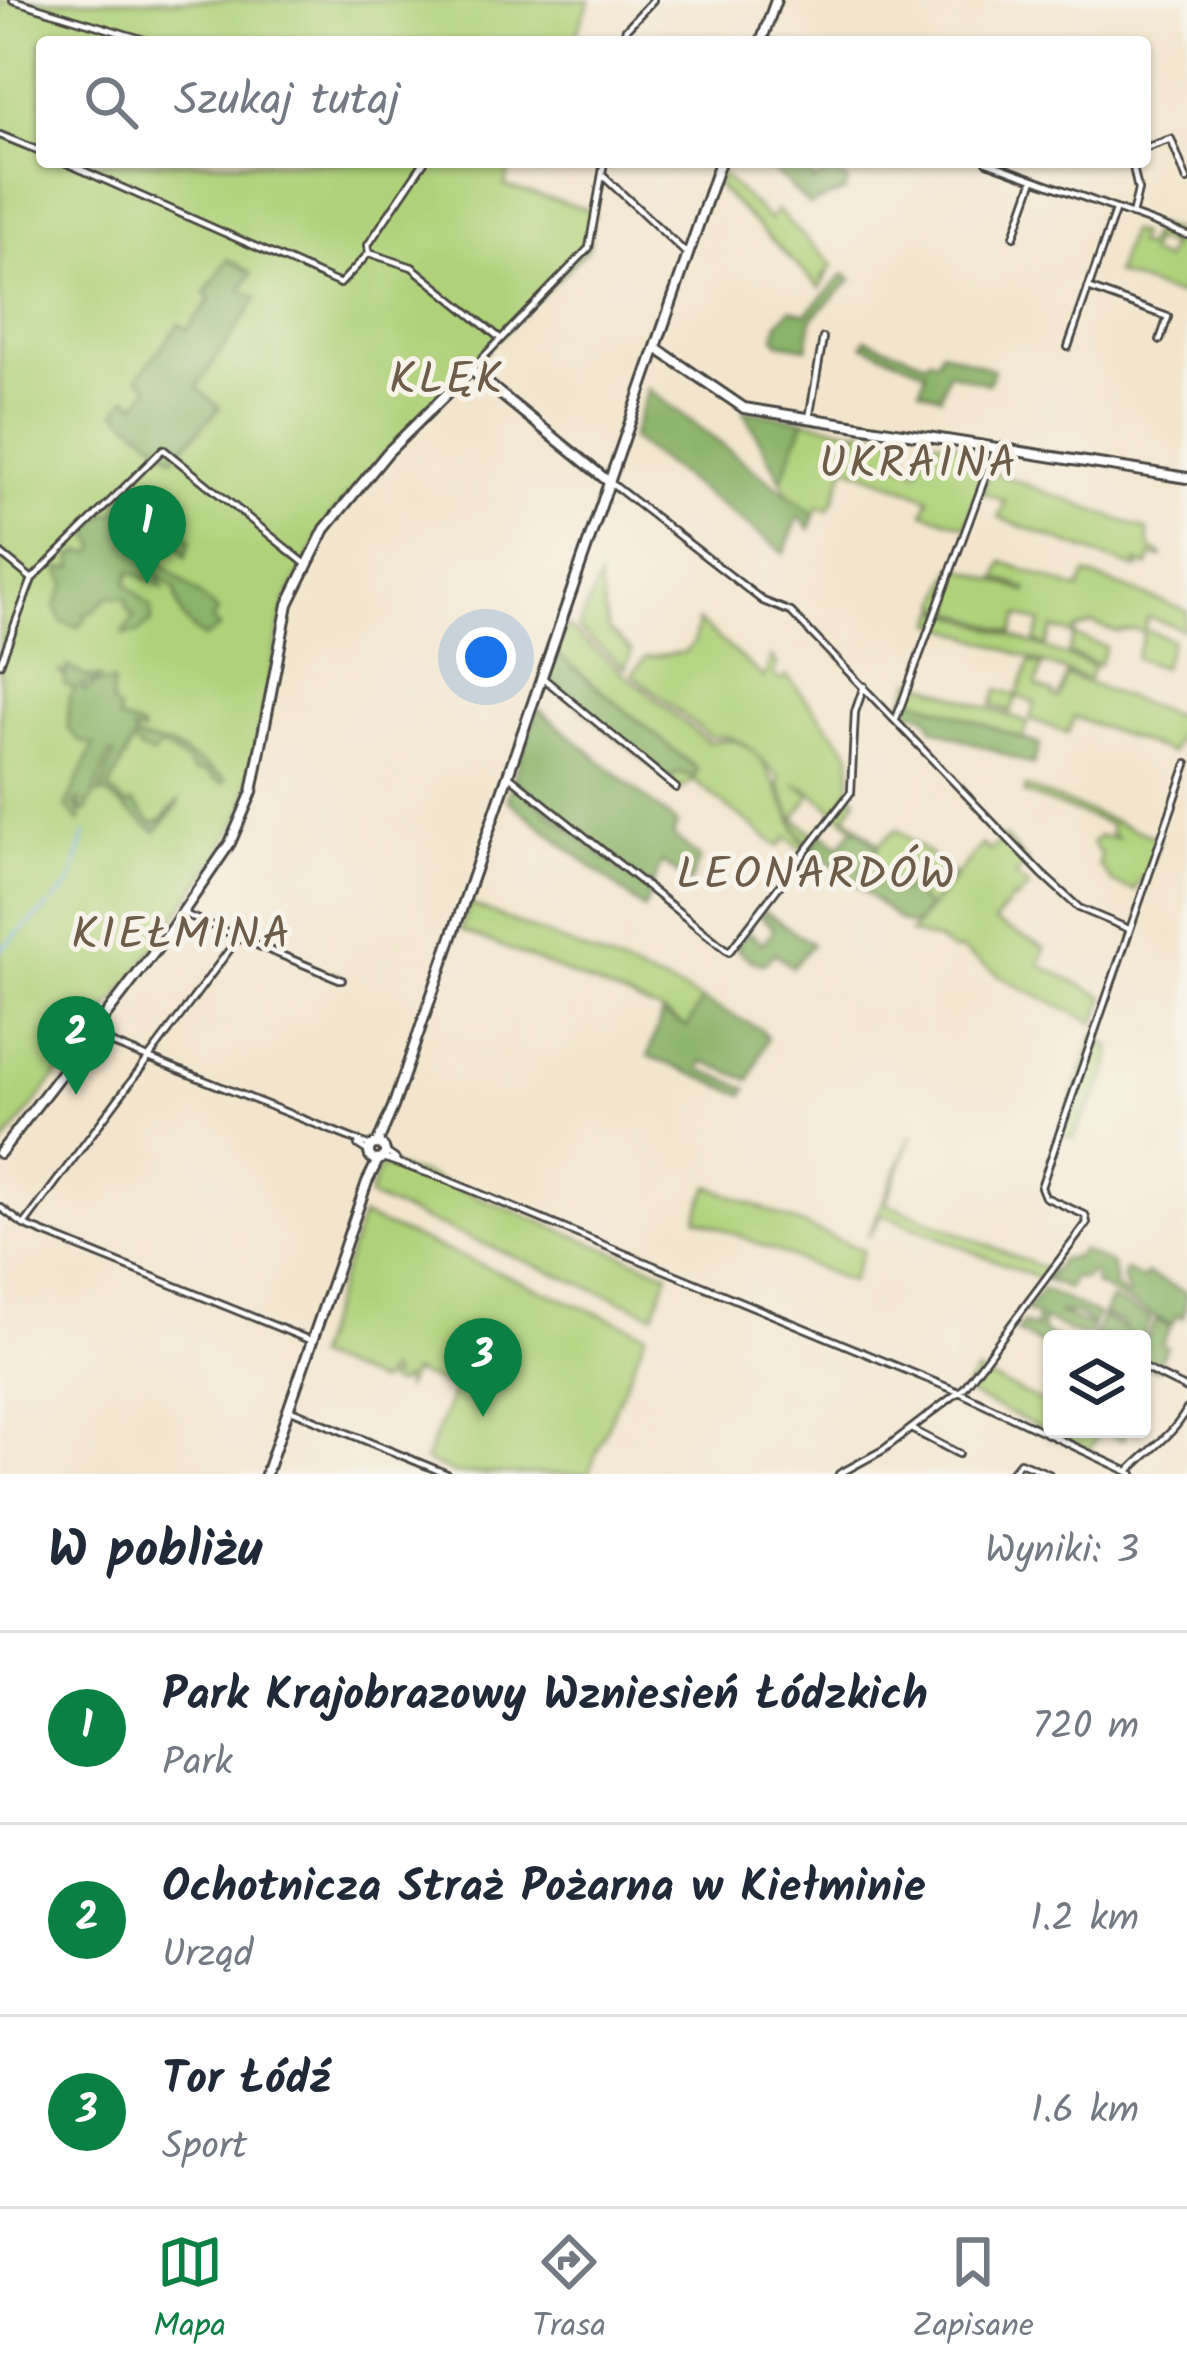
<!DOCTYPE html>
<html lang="pl">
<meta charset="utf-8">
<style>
:root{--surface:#fff;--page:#f6f6f7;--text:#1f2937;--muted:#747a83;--line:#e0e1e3;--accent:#0b8043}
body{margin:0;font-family:Kalam,sans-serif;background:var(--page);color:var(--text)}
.controls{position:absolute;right:36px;bottom:36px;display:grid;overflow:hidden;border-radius:12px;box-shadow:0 3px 9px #0004}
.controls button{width:108px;height:108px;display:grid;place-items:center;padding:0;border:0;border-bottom:3px solid var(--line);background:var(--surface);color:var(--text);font:60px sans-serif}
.you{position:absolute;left:486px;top:657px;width:42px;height:42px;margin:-30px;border:9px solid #fff;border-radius:50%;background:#1a73e8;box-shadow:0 0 0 18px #1a73e833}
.badge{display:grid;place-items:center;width:78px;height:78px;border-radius:50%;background:var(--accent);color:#fff;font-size:39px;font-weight:700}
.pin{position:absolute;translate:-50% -99px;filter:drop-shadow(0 3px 6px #0008)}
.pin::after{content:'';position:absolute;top:63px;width:42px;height:36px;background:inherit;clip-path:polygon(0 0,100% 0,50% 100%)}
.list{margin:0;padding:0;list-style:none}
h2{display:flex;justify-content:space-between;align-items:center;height:156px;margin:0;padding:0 48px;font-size:51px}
h2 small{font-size:39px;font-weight:400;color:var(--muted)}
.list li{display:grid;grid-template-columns:78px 1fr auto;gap:36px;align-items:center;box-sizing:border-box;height:192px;padding:0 48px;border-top:3px solid var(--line)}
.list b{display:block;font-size:45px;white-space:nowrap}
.list p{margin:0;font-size:39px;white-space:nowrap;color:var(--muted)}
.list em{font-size:39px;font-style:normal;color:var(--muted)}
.icon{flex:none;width:66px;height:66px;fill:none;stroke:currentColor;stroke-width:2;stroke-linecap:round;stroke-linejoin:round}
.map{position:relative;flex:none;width:1187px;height:1474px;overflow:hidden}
.search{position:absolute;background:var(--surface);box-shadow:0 3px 9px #0004;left:36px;right:36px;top:36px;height:132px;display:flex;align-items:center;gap:30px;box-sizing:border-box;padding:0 42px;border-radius:12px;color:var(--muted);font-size:45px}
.sheet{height:732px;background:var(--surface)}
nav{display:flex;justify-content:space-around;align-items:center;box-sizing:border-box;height:168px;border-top:3px solid var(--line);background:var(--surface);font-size:33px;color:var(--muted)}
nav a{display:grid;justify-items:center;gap:6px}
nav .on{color:var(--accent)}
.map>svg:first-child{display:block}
.green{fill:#afd179;stroke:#6d7e52;stroke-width:3}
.forest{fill:#8bb369;stroke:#5b6f4a;stroke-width:3}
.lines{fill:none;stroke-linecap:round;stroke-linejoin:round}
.stream{stroke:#82b4ee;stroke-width:3}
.street-casing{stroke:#494743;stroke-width:10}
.secondary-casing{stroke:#494743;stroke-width:14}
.street{stroke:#fff;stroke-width:4.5}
.secondary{stroke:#fff;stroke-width:8}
.labels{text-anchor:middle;stroke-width:10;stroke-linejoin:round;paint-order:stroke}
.quarter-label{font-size:45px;letter-spacing:3px;fill:#6d5c48;stroke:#f7f3e8}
</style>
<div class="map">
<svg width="1187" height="1474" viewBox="0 0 1187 1474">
<rect width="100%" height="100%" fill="#f7f3e8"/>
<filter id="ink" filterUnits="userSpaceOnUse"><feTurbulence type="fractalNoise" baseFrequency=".00833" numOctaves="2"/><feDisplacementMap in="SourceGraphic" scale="24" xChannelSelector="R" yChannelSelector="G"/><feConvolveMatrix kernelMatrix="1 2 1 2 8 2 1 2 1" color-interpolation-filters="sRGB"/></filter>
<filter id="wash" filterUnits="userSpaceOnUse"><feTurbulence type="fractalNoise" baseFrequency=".004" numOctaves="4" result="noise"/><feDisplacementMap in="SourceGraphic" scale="48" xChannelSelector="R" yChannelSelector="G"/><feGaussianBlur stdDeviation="2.7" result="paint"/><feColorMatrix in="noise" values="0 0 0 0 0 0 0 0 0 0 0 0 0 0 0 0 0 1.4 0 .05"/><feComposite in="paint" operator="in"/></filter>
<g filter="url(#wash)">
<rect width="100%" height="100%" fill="#f3e5cd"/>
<!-- green -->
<path class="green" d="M0 0H590L573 42H42V162H511L505 186 594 211 589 247 388 450 327 521 285 603 243 810 218 857 140 968 0 1149Z
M721 174 770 220 776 210 833 265 820 279 827 275 820 288 717 186Z
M1156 225 1173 231 1168 246 1153 240 1148 254 1164 260 1176 234 1187 236V277L1178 296 1115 274 1129 231 1139 234 1136 244 1145 247Z
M804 420 857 431 834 501 828 510 819 506 815 515 791 500 779 476 783 477Z
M859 429 902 436 899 463 919 470 926 439 990 448 993 452 966 526 924 513 929 498 846 466Z
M990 471 1147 530 1150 548 1162 555 1161 558 1152 555 1148 566 1136 562 1139 568H1134L999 518 1005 501 982 492Z
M1003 562 1079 590 1086 574 1187 611 1183 629 1148 617 1144 629 1172 640 1162 668 1135 658 1144 634 1136 629 1116 632 1092 623 1075 630V636L1106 647 1099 665 1068 653 1074 635 1053 628 1046 646 1035 641 1041 623 1019 615 1013 633 943 607 940 603 954 566 1027 592V589L997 578Z
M599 579 608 630 632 651 625 668 578 629Z
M939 609 1094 666 1089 680 934 623Z
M698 621 764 678 771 657 777 664 773 675 782 681 787 676 851 753 850 791 835 811 809 790 795 784 811 795 795 818 817 836 810 845 799 832 778 783 781 779 744 743 727 736 710 737 632 674 646 657 685 652 694 642Z
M566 626 708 742C714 742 720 740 727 740 773 742 783 821 808 848L804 851 787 837 779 847 694 781 681 789 669 780 679 772 694 777 697 769 557 654Z
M1030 662 1042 666 1036 686 1053 693V696L1058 698 1066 675 1184 719 1171 753 1074 717 1068 733 1030 719 1035 703 1017 696 1011 712 992 705 998 689 1017 695Z
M913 680 1028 723 1023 739 906 696Z
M1026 787 1159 839 1146 878 1141 879 1135 891 1113 883 1099 865 1101 855 1092 843 1099 836 1117 838 1110 832 1111 825 1024 793Z
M851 794 857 798 846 816 879 844 897 829 954 874 929 908 916 897 911 881 902 893 874 885 860 872 878 847 837 813Z
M1004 837 1028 863 1015 875 1029 888 1016 900 1013 898 994 922 1045 948 1040 965 1105 997 1095 1023 1010 982 961 950 952 951 937 940 910 933 982 844 989 851Z
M470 904 677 988 702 1000 687 1027 662 1012 461 930Z
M1095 1035 1111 1048C1113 1082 1084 1107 1074 1139L1060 1133Z
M912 1134 886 1203 1050 1271 1042 1280 882 1214 868 1237Z
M387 1166 424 1175 668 1273 654 1314 369 1197 378 1170Z
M709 1186 863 1250 851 1282 696 1218Z
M362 1216 646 1333 588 1474H455L425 1461 454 1389 412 1372 404 1390V1379L395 1385 386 1381 385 1378 393 1377 388 1371 379 1383 314 1357Z
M977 1372 1052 1407V1429H1121L1126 1432 1122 1440 1101 1430 1089 1451 964 1392Z"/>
<!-- forest -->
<path class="forest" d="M764 162H814L810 170 813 182 833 168 848 182 845 191 809 205Z
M228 259 252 273 241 290 257 298 197 387 220 408 174 457 116 411 128 397 137 404 150 387 138 377 179 324 187 330 211 299 205 294Z
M844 274 851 280 812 318 807 348 779 343 775 338 778 323 791 309 806 314Z
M866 339 926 362 930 358 937 360 941 350 994 370 988 384 948 372 941 396 920 389 926 371 863 345Z
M648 389 815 515 810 529 799 516 784 553 631 439Z
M743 410 804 420 782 478 779 476Z
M138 483 147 487 150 506 191 539 186 557 176 539 150 520 145 523 154 532 148 557 164 565 218 611 212 620 219 628 204 638C184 623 178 613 175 589L157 574 163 588 130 571 126 583 151 607 152 621 137 634H123L134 617 127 608 126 598 109 596 91 613H84L85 620 77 627 62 622 55 606 66 583 59 569 74 567 71 557 80 552 93 553 97 547 89 531 101 517 116 512 121 500 143 508V503L131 488Z
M557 654 697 769 695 778 679 772 669 780 548 680Z
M67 666 85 676 102 678 81 686 85 692 95 684 113 682 112 705 119 710 118 719 142 729V733L133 732 136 739 172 746 226 779 223 784 204 772H194L185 761 161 746 152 754C141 752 139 749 133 741L109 789 127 805 133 803 153 823 162 820 178 801 179 804 156 832 104 792 99 795 114 755 110 753 91 802 87 803 89 808 86 812 81 809 79 800 75 804 81 814 79 822 66 806 94 745 81 742 68 729 69 697 75 689 64 684 65 678 58 671 67 674Z
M906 696 1040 745 1033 765 932 728C928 707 913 715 901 709Z
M538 709 677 824 673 836 700 858 690 883 662 862 651 889 513 778Z
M512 782 650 894 644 909 507 799Z
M854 827 879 847 860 873 874 885 881 877 901 893 911 881 921 889 916 897 928 907 913 926 900 921 812 848 823 834 840 846Z
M764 911 812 944 792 967 775 953 763 964 752 961 736 948 748 932 763 943 774 929 760 916Z
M702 1000 760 1029 767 1038 750 1080 703 1061 700 1069 747 1088 744 1095 648 1056 662 1014 687 1027Z
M1081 1250 1113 1265 1116 1287 1126 1296 1129 1294 1123 1279 1125 1270 1143 1280 1146 1274 1187 1293 1183 1318 1177 1315 1172 1325 1094 1284 1096 1276 1091 1273 1084 1279 1073 1278 1068 1289 1046 1280 1061 1259 1076 1257Z
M1042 1289 1098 1315 1092 1325 1077 1314 1057 1312 1093 1328 1090 1335H1078L1043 1319V1332L1057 1339H1052V1350L1016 1332 1023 1323 1036 1328 1037 1316 1026 1311Z
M1111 1299 1151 1318 1143 1335 1147 1338 1156 1320 1170 1327 1162 1344 1167 1347 1156 1370 1142 1363V1339L1094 1338 1102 1317 1126 1330 1122 1323 1103 1314Z"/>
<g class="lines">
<!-- stream -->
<path class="stream" d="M54 901 71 884 85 832
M0 950 50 905"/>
</g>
</g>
<g filter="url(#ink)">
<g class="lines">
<defs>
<path id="street" d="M13 0 151 42
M621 42 626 29 653 0
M0 135 42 152
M1145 148 1171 139 1187 180
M64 162 340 284 369 253 412 267 501 339
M987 162 1187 235
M602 175 688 255
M1132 215 1138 190 1132 162
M1014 236 1034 179
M369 253 368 245 424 162
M1088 288 1168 317 1160 340
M1068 347 1115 211
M471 370 589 248 604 162
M809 419 823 338
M611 483 763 601 791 612 1042 874 1079 908 1129 929
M0 553 32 579
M0 664 32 579 163 449 307 565
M542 677 676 788
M896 719 996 448
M508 775 729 952 851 792 855 712 864 686
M242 939 342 980
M93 1029 113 1044 371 1146
M358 1145 369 1152
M386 1152 396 1159
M383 1158 442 1178 959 1392 1133 1474
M0 1207 24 1225 312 1341
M24 1225 239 937 184 914
M1142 1367 1187 1389
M291 1410 447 1474
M911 1429 959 1454
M1130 1470C1150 1449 1174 1435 1187 1409
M839 1474 883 1450 964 1388 1087 1223 1085 1215 1045 1197 1041 1187 1187 764
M1010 1474 1020 1462 1049 1474"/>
<path id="secondary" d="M761 42 776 0
M656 348 744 408 1187 478
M369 1152a8 8 0 1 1 16 0a8 8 0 1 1-16 0Z
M377 1144 393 1107 720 162
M0 1153 163 941 230 843 252 792 288 604 325 529 388 452 471 370 609 482
M266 1474 367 1182 378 1160"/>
</defs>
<!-- street casing -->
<use href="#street" class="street-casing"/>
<!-- secondary casing -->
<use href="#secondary" class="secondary-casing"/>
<!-- street -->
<use href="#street" class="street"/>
<!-- secondary -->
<use href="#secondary" class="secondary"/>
</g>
</g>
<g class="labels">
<!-- quarter labels -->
<g class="quarter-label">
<text x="447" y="393">KLĘK</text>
<text x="919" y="477">UKRAINA</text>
<text x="817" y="888">LEONARDÓW</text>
<text x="182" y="948">KIEŁMINA</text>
</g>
</g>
</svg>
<div class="controls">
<button><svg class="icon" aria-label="layers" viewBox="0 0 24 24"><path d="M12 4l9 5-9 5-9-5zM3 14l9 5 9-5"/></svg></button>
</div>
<div class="you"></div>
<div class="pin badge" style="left:147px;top:584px">1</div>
<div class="pin badge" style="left:76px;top:1095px">2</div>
<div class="pin badge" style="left:483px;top:1417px">3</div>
<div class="search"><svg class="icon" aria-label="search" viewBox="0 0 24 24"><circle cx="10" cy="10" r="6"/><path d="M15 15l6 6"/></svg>Szukaj tutaj</div>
</div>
<section class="sheet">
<h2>W pobliżu<small>Wyniki: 3</small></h2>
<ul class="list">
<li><span class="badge">1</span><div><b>Park Krajobrazowy Wzniesień Łódzkich</b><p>Park</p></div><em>720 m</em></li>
<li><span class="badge">2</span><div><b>Ochotnicza Straż Pożarna w Kiełminie</b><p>Urząd</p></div><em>1.2 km</em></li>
<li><span class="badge">3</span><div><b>Tor Łódź</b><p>Sport</p></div><em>1.6 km</em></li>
</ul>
</section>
<nav>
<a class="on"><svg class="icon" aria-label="map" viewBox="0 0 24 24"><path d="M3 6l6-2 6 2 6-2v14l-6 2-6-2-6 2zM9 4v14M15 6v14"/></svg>Mapa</a>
<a><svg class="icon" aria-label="directions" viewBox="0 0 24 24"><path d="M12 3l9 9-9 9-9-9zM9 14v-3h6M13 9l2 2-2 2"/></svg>Trasa</a>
<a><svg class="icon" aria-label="saved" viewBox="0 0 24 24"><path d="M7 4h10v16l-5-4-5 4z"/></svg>Zapisane</a>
</nav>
